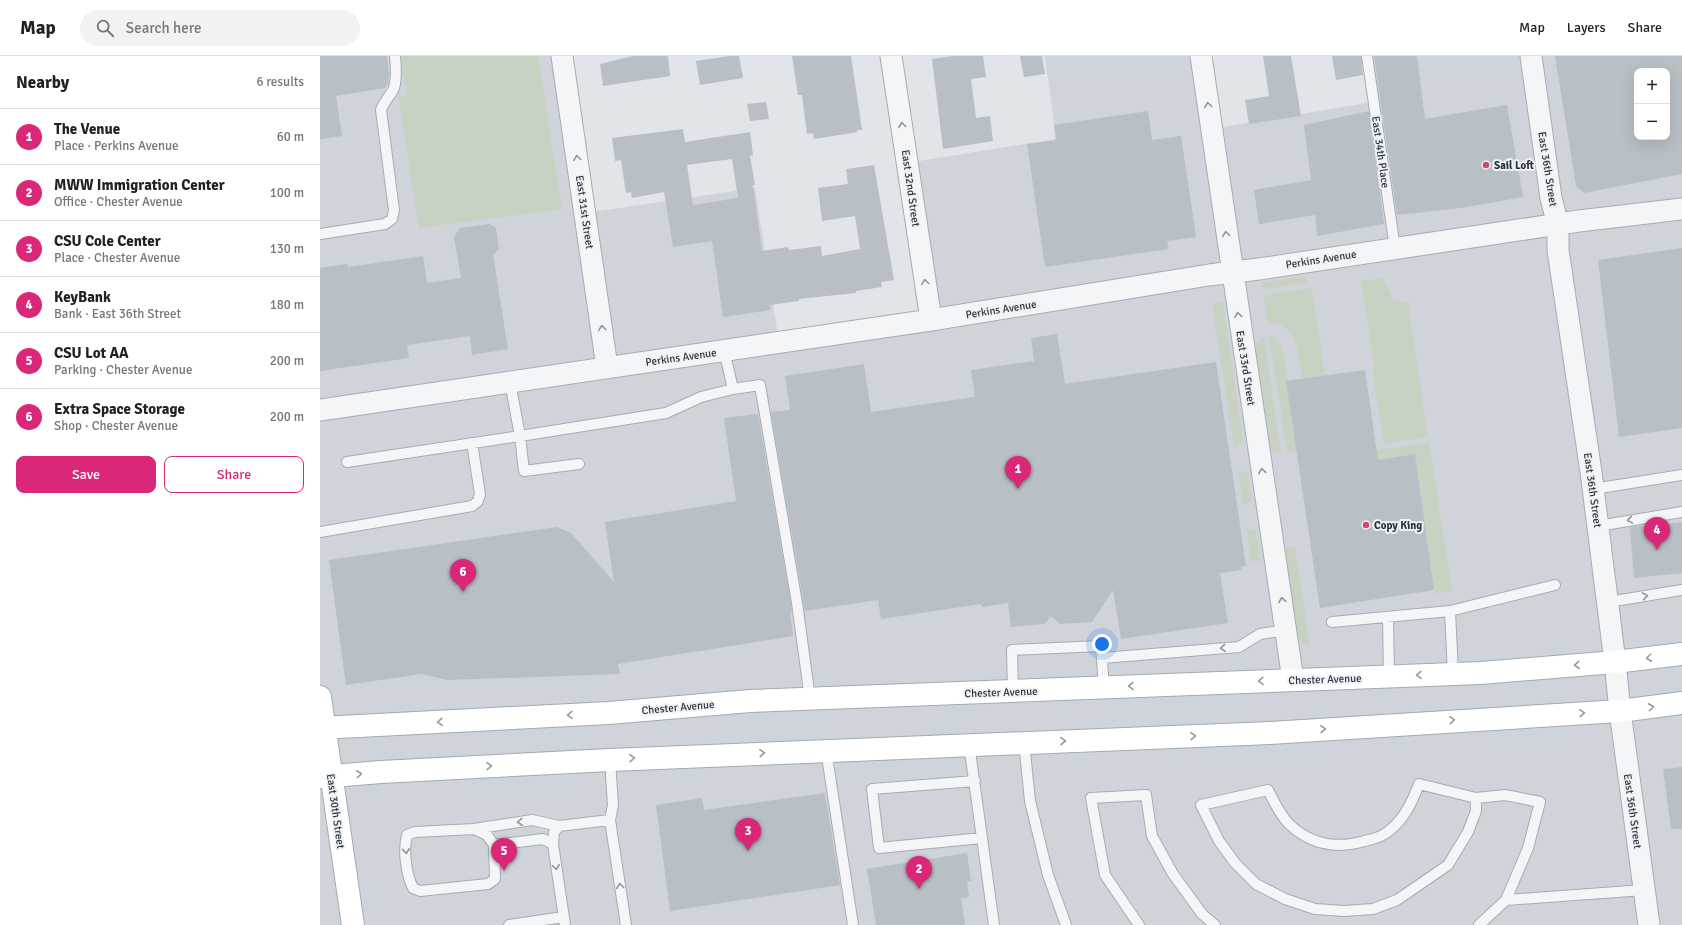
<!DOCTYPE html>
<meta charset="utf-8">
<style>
:root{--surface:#fff;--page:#f2f2f2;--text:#222;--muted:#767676;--line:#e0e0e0;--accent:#db2777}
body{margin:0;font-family:Signika,sans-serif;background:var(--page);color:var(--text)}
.controls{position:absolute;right:12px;top:12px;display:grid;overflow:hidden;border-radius:8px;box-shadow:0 4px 16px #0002}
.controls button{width:36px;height:36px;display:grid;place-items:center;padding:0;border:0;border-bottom:1px solid var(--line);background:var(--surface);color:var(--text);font:20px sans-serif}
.you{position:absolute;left:782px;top:588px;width:14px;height:14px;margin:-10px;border:3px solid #fff;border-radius:50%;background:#1a73e8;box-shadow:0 0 0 6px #1a73e833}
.badge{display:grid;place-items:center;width:26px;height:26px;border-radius:50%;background:var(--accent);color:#fff;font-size:13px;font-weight:700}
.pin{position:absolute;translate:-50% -33px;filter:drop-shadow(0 1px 2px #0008)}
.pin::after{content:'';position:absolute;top:21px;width:14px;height:12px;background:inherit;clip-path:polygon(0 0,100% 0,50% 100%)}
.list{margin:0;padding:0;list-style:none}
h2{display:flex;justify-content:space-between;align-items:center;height:52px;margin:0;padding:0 16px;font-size:17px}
h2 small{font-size:13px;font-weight:400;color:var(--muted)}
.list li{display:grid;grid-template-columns:26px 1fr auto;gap:12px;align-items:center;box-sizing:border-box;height:56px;padding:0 16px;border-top:1px solid var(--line)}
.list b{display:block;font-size:15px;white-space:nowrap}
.list p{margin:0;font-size:13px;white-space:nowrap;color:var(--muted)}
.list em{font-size:13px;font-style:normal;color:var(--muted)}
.actions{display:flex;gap:8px;padding:12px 16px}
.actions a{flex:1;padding:9px 0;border:1px solid var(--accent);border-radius:8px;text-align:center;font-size:14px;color:var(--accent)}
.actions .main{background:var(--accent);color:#fff}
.icon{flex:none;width:22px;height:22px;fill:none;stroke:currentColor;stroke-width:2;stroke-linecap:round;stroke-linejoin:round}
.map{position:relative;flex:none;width:1362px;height:869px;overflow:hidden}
header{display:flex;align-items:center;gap:24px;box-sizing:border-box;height:56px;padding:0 20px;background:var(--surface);border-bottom:1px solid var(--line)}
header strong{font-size:19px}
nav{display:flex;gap:22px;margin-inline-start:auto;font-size:14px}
.search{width:280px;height:36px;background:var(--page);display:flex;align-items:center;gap:10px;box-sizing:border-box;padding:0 14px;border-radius:22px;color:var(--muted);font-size:15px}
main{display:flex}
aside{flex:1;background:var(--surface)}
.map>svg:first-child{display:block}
.built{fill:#cfd4db;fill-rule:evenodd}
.green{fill:#c8d2c2}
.building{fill:#b8bfc5;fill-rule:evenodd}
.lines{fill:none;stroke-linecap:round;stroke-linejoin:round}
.lane-casing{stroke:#a6acb3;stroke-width:12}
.street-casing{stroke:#a6acb3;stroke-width:23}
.secondary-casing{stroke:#a6acb3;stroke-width:24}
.primary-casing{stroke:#a0abb4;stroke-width:24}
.lane{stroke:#f3f5f7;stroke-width:10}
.street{stroke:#f3f5f7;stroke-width:21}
.secondary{stroke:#fff;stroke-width:22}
.primary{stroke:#fff;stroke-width:22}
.oneway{stroke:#8e949c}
.oneway2{stroke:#949aa0}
.poi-dot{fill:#ca4a6c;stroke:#f0f3f6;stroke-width:1.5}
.labels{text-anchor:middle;stroke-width:4;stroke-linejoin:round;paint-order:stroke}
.street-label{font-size:11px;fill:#2a3440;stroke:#f0f3f6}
.poi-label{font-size:11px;font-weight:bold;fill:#2a3440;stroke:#f0f3f6;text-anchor:start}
</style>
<header>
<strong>Map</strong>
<div class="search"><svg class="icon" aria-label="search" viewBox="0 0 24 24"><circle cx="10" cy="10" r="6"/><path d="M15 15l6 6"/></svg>Search here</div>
<nav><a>Map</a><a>Layers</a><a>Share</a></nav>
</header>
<main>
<aside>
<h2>Nearby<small>6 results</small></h2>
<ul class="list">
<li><span class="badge">1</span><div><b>The Venue</b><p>Place · Perkins Avenue</p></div><em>60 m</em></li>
<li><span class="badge">2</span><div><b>MWW Immigration Center</b><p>Office · Chester Avenue</p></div><em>100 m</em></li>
<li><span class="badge">3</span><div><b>CSU Cole Center</b><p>Place · Chester Avenue</p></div><em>130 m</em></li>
<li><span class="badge">4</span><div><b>KeyBank</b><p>Bank · East 36th Street</p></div><em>180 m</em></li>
<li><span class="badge">5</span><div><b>CSU Lot AA</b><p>Parking · Chester Avenue</p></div><em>200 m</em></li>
<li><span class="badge">6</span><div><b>Extra Space Storage</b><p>Shop · Chester Avenue</p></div><em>200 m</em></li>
</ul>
<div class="actions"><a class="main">Save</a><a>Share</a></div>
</aside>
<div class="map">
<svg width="1362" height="869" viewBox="0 0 1362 869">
<rect width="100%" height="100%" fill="#e1e5e9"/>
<!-- built -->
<path class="built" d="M0 0H242L265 157 435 132 459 286 610 264 587 107 736 83 725 0H882L897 72 1053 46 1047 0H1362V869H0ZM1317 15H1347V81H1317Z"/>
<!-- green -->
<path class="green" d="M81 0H218L242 153 99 172 78 41 87 39Z
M980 220 987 223 989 226 942 234V227Z
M1063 222 1073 244 1088 246 1108 381 1064 388 1053 318 1054 309 1041 225Z
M992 232 1005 320 982 323C978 299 979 268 947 266L944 239Z
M903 246 923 385 914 392 892 247Z
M949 280 955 281 963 292 977 395 967 396Z
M944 281 961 397 950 394 935 288Z
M1109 387 1132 533 1131 535 1115 538 1095 398 1058 404 1056 394Z
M918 415 928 417 932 443 923 451Z
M926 472 936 475 940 505 931 506Z
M975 490 990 591 983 590 978 578 965 492Z"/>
<!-- building -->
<path class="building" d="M0 0H67L69 18 68 27 65 32 16 40 22 80 0 83Z
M313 0H348L350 20 283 30 280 8Z
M409 0H419L423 22 380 29 376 5Z
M472 0H531L542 74H537L538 76 494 83 493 77 487 78 482 39H478Z
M633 0H663L666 21 651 23 656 62 670 60 673 85 623 93 612 3Z
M700 0H722L725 18 704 21Z
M943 0H971L981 60 929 68 925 44 949 40Z
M1012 0H1041L1043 19 1016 24Z
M1054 0H1097L1105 63 1187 49 1203 141 1141 152 1077 159Z
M1235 0H1362V118L1264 137 1256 130ZM1317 15H1347V81H1317Z
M446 46 449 63 430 65 427 48Z
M828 55 832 84 861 80 876 181 847 185 849 193 725 211 707 88 736 84 734 69Z
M1049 55 1064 168 997 180 995 159 939 168 934 134 991 124 984 69Z
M363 73 365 86 430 76 433 99 430 100 435 129H433L442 195 468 191 469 194 501 190 502 200 540 193 535 160 502 165 498 132 528 128 526 113 554 109 574 224 561 226 562 231 536 235V237L479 243V245L450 249 451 254 403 261 392 185 353 191 344 136 312 142 311 136 306 137 301 104 295 105 292 82ZM412 103 418 142 373 149 367 109Z
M170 168 176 172 179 193 173 199 188 293 152 299 150 280 87 289 89 302 0 315V212L27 208 28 211 103 200 107 227 141 222 134 181 140 172Z
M1362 192V372L1299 381 1278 204Z
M737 278 745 328 896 306 926 510 921 511V514L900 517 908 567 801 583 793 534 772 566 740 568 731 560 724 568 691 571 688 547 662 551 661 548 561 563 558 544 485 555 451 356 470 354 465 320 544 308 551 356 655 341 651 314 714 305 711 282Z
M1045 314 1058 404 1095 398 1114 534 1000 552 966 325Z
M438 358 471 548 472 557H470L473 580 298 608 300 618 127 624 102 618 26 629 9 504 237 471 251 477 294 526 285 466 416 445 404 362Z
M1362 466V517L1314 522 1310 471Z
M1362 711V773H1351L1343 713Z
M505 737 520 829 350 855 336 749 382 742 384 754Z
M647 797 651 825H647L649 841 641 842 645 869H556L547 813Z"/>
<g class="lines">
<defs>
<path id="lane" d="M1047 0 1075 192
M0 178 65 168 72 163 74 154 61 54C64 45 71 39 74 32 77 22 76 10 75 0
M404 294 413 333 440 329 477 547 490 643
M190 326 200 380 346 357 381 341 413 333
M27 406 200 380 204 415 259 408
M1273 433 1362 419
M1278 470 1362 456
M0 476 152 450 158 445 160 438 152 387
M1288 546 1362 534
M1130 555 1235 529
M1068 561 1069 620
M1012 566 1130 555 1133 618
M782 602 919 591 940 578 966 574
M693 635 692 594 781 590 784 632
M704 686 710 745 728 819 746 869
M649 688 674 869
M506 694 533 869
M290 704 293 749 290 764 306 869
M655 725 552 733 559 792 662 782
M1156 742V755L1148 776 1128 809 1077 844 1053 853 1024 855 995 853 965 843 936 828 915 807 899 785 881 749 948 734C954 746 960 759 969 768 991 789 1017 793 1045 785 1054 783 1064 780 1070 774 1085 762 1092 746 1099 728L1156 742 1185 739 1220 746 1208 792 1186 844 1159 869
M154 773 167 779 174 789
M233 788 223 783 174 789 175 823 168 828 100 835 93 832C86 818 83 795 87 779L95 776 154 773 212 764 239 770
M1186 844 1324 834
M189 869 244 861
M245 869 233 788 234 776 239 770 290 764
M819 869 785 819 771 742 826 739 832 780 853 818 882 858 895 869"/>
<path id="street" d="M242 0 287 311
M571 0 611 264
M881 0 973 624
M1211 0 1231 142 1238 169V194L1271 416 1295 606 1300 655 1329 869
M0 354 611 264 889 219 939 213 1259 165 1362 153"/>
<path id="secondary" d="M0 641 33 869"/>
<path id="primary" d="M0 672 289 657 430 645 1161 617 1295 606 1362 598
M0 721 61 716 290 704 950 677 1300 655 1362 647"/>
</defs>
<!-- lane casing -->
<use href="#lane" class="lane-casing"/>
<!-- street casing -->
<use href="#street" class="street-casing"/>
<!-- secondary casing -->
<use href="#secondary" class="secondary-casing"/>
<!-- primary casing -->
<use href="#primary" class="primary-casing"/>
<!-- lane -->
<use href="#lane" class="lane"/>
<!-- street -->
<use href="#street" class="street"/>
<!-- secondary -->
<use href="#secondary" class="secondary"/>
<!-- primary -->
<use href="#primary" class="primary"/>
</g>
<!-- one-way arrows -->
<defs><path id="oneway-chevron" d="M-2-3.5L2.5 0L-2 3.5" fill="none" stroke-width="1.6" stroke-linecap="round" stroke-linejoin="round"/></defs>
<g class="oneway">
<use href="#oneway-chevron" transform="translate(888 49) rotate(-98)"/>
<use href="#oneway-chevron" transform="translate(582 69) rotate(-98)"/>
<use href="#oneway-chevron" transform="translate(257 102) rotate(-98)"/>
<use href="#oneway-chevron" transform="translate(906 178) rotate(-98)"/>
<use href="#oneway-chevron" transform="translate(605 226) rotate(-98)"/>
<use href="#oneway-chevron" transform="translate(918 259) rotate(-99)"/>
<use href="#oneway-chevron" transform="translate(282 272) rotate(-98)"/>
<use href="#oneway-chevron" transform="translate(942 415) rotate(-99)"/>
<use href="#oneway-chevron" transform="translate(1310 464) rotate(171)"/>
<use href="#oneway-chevron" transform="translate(1325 540) rotate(-9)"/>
<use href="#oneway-chevron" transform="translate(962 544) rotate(-99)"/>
<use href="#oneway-chevron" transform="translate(903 592) rotate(175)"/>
<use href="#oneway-chevron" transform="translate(200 766) rotate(174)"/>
<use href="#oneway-chevron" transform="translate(86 795) rotate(85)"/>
<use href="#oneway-chevron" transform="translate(236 811) rotate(82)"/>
<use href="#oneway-chevron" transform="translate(300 830) rotate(-98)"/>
</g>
<g class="oneway2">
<use href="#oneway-chevron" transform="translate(1329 602) rotate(173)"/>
<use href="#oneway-chevron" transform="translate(1257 609) rotate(175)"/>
<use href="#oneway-chevron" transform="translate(1099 619) rotate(178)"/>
<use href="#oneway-chevron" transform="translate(941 625) rotate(178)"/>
<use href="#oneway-chevron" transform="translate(811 630) rotate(178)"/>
<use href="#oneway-chevron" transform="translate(1331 651) rotate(-7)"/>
<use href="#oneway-chevron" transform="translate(1262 657) rotate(-3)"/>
<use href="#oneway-chevron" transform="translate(250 659) rotate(177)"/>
<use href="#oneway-chevron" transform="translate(1132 664) rotate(-3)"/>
<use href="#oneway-chevron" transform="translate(120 666) rotate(177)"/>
<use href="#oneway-chevron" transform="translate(1003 673) rotate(-4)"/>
<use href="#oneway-chevron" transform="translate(873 680) rotate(-2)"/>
<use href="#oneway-chevron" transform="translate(743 685) rotate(-2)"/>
<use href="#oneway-chevron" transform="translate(442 697) rotate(-3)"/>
<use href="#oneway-chevron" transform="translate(312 702) rotate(-3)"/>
<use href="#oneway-chevron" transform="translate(169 710) rotate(-3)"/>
<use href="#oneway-chevron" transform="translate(39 718) rotate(-6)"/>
</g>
<!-- markers -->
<g class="poi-dot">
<circle cx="1166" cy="109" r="4"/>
<circle cx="1046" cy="469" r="4"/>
</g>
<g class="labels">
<!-- street labels -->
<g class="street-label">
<text transform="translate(1061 96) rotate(82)" y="4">East 34th Place</text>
<text transform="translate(1228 113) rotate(81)" y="4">East 36th Street</text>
<text transform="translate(591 132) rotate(82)" y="4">East 32nd Street</text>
<text transform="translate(265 156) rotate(82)" y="4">East 31st Street</text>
<text transform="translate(1001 203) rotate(-9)" y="4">Perkins Avenue</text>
<text transform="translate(681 253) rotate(-9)" y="4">Perkins Avenue</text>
<text transform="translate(361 301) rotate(-8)" y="4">Perkins Avenue</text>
<text transform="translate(926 312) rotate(81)" y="4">East 33rd Street</text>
<text transform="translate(1273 434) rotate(82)" y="4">East 36th Street</text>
<text transform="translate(1005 623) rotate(-2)" y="4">Chester Avenue</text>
<text transform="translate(681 636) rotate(-2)" y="4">Chester Avenue</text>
<text transform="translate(358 651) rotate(-5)" y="4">Chester Avenue</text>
<text transform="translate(16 755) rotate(82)" y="4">East 30th Street</text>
<text transform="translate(1313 755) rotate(82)" y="4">East 36th Street</text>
</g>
<!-- poi labels -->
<g class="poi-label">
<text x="1174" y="113">Sail Loft</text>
<text x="1054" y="473">Copy King</text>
</g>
</g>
</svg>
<div class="controls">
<button>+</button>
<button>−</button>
</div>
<div class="you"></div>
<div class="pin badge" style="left:698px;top:433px">1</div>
<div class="pin badge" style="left:599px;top:833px">2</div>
<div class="pin badge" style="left:428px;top:795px">3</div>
<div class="pin badge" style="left:1337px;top:494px">4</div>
<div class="pin badge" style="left:184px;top:815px">5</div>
<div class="pin badge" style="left:143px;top:536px">6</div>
</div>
</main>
